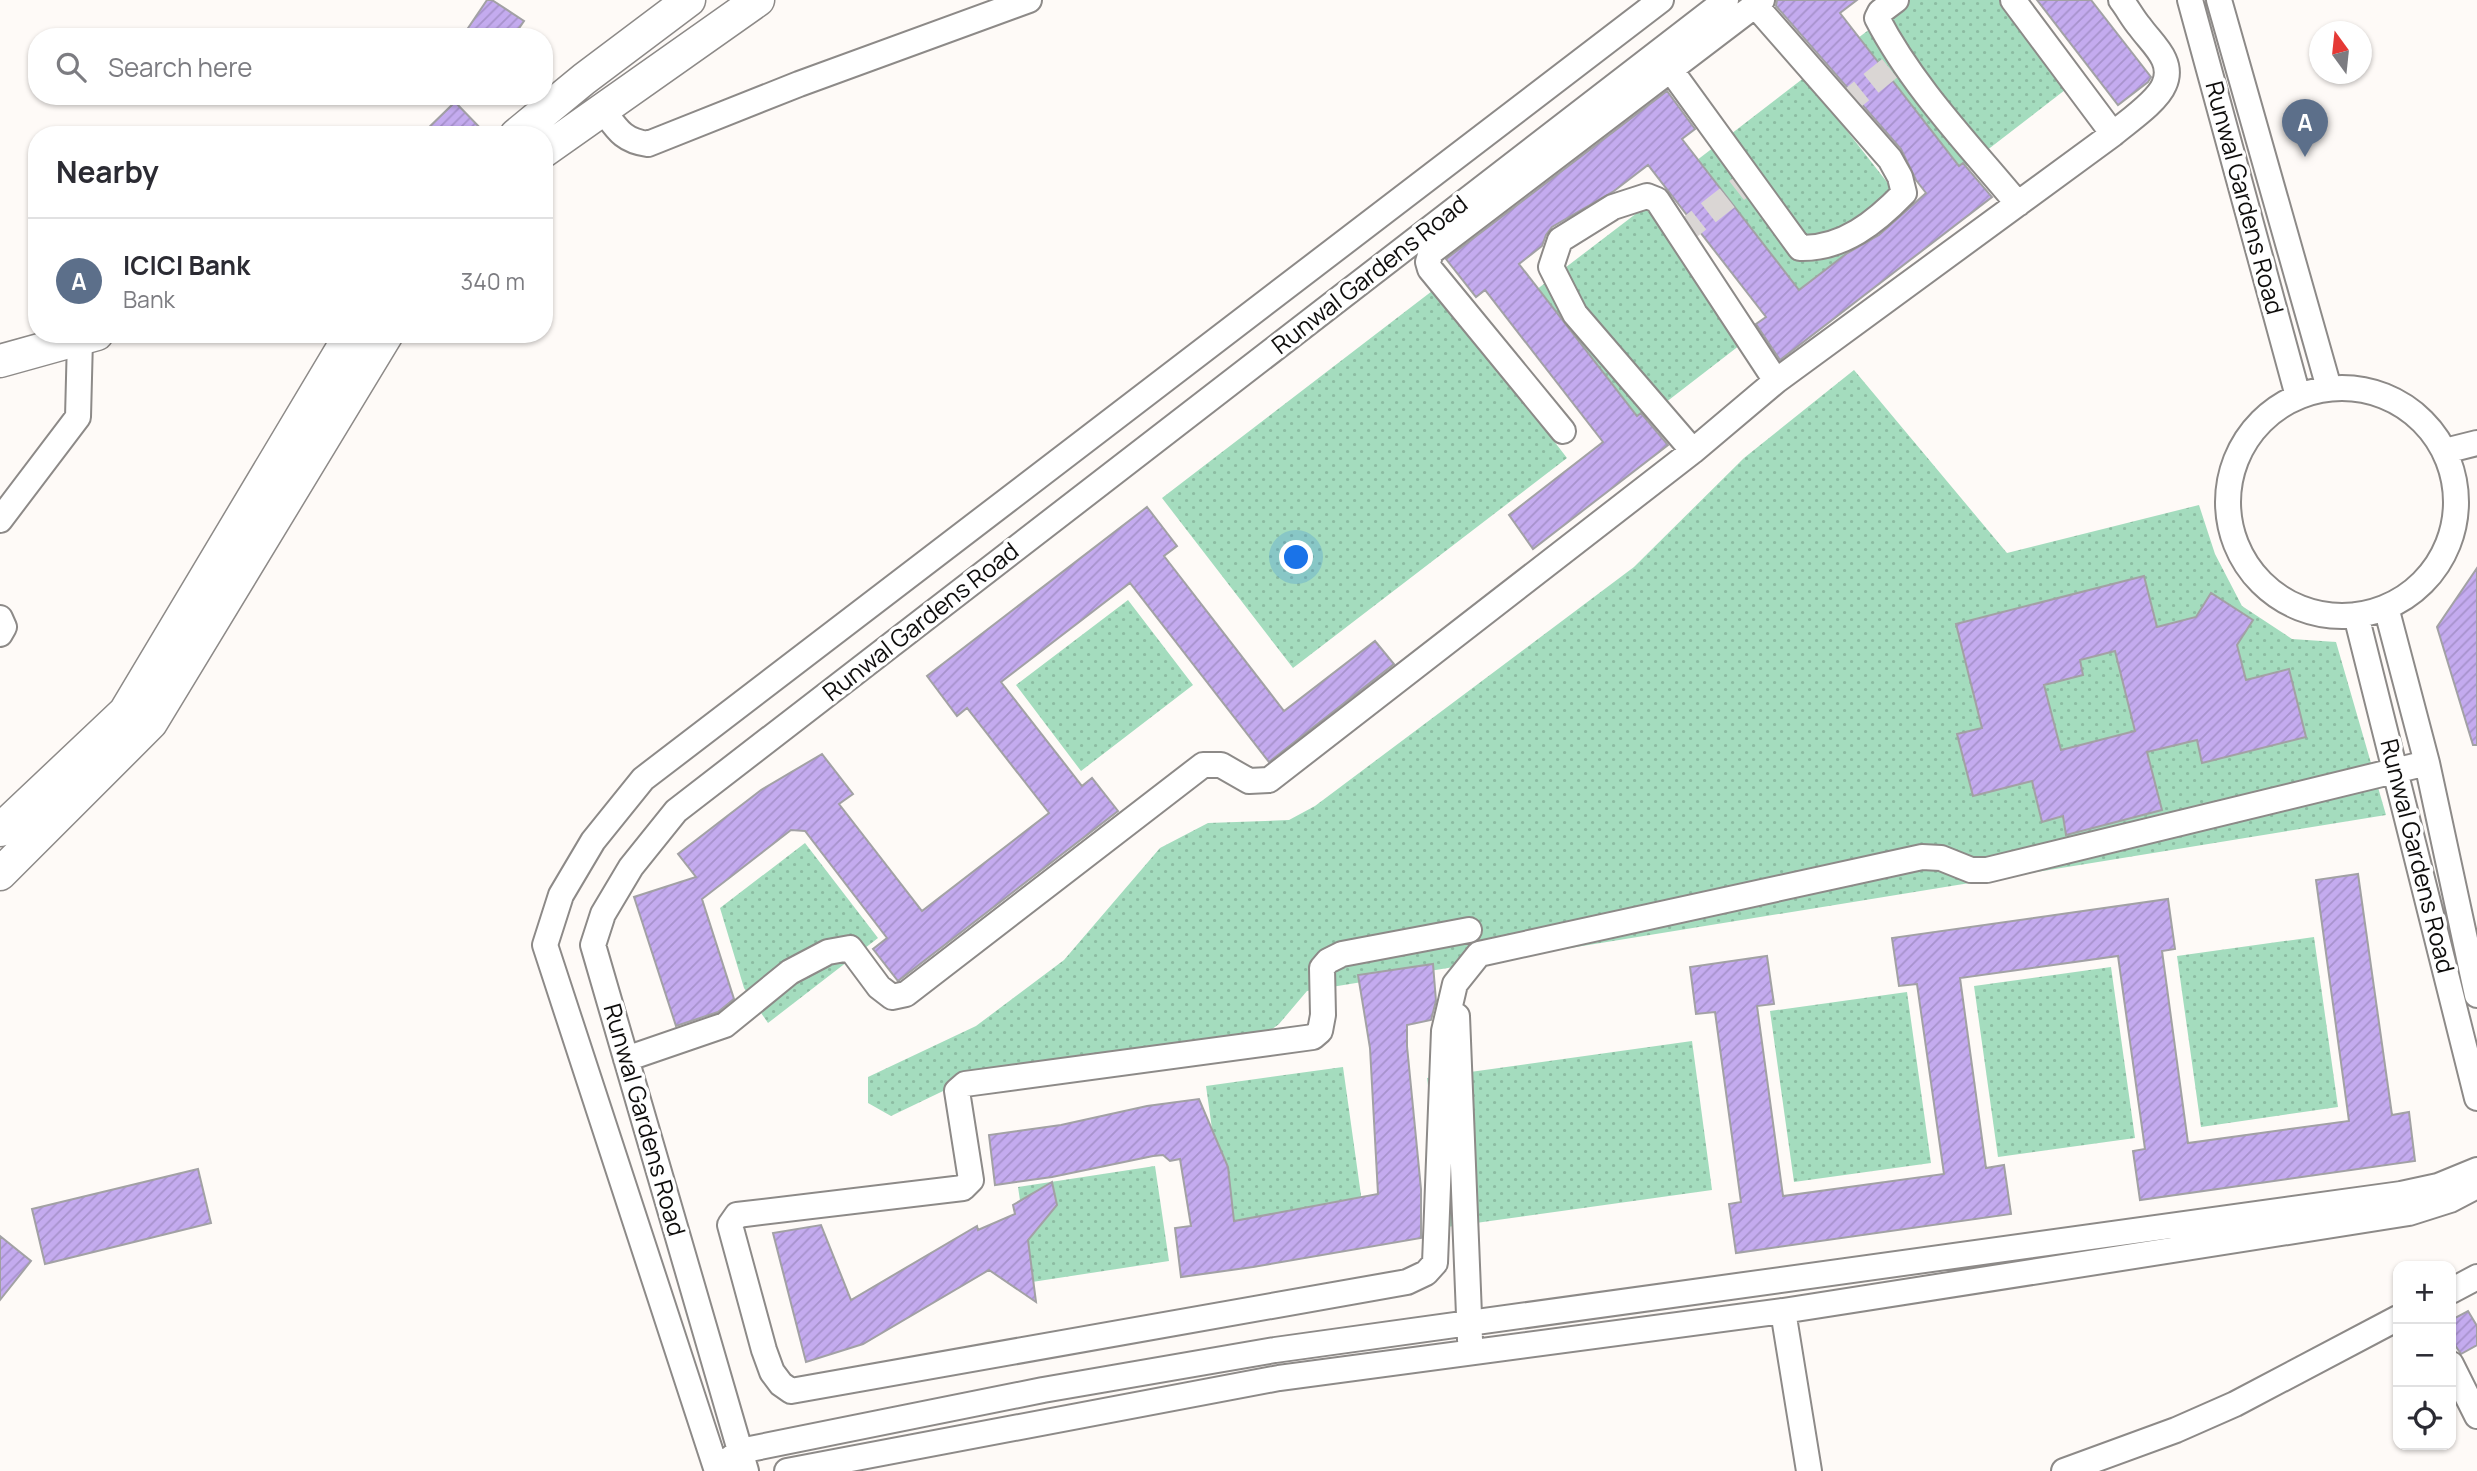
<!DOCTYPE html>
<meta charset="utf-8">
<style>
:root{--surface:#fff;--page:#f2f2f3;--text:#2b2b33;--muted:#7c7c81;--line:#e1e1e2;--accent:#9d237b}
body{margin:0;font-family:Manrope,sans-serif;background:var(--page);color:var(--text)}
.controls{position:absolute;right:21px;bottom:21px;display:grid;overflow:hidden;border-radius:14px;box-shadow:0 2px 5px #0004}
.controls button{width:63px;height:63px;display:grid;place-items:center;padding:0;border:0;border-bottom:2px solid var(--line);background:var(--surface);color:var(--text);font:35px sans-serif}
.compass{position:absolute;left:2309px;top:21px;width:63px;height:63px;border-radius:50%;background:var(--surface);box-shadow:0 2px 5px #0004;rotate:345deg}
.you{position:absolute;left:1297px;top:558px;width:24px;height:24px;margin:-18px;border:5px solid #fff;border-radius:50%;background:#1a73e8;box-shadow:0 0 0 10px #1a73e833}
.badge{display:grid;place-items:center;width:46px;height:46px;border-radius:50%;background:var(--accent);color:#fff;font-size:23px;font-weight:700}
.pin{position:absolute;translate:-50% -58px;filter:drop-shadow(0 2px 4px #0008)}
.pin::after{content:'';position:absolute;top:37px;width:24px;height:21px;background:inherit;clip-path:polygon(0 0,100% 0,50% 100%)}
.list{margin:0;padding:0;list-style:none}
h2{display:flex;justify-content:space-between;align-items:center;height:91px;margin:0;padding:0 28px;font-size:30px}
h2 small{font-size:23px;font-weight:400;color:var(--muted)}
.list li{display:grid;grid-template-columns:46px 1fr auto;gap:21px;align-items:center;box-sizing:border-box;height:126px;padding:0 28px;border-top:2px solid var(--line)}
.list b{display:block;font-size:26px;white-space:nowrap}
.list p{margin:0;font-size:23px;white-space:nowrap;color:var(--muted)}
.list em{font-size:23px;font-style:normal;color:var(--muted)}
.icon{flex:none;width:38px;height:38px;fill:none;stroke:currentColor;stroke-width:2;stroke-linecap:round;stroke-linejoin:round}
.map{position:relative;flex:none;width:2477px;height:1471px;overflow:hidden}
.search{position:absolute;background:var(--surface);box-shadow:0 2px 5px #0004;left:28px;top:28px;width:525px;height:77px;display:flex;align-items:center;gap:18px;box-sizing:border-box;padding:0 24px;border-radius:28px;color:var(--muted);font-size:26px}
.panel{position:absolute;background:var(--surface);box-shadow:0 2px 5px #0004;left:28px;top:126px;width:525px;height:217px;border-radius:28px}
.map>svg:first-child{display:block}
.park{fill:url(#park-dots)}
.building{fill:url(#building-hatch);stroke:#a2a1a4;stroke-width:2;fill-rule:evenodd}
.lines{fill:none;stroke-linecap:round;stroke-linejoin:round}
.minor-tunnel{stroke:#dad6d4;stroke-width:24;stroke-dasharray:24 12;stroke-linecap:butt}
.minor-casing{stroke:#8d8a88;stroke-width:28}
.tertiary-casing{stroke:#8d8a88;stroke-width:35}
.minor{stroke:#fff;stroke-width:24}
.tertiary{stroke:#fff;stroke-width:32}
.labels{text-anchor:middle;stroke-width:7;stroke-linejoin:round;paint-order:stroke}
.street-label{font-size:24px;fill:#0e0d0c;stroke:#fff}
</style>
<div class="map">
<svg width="2477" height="1471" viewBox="0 0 2477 1471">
<defs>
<pattern id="park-dots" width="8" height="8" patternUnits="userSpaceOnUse" patternTransform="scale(1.75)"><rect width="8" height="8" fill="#a4dcbe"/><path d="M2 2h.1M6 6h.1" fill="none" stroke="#8cbca2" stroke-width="1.8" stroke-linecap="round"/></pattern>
<pattern id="building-hatch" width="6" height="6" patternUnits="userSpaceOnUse" patternTransform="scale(1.75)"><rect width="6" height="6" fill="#c4abef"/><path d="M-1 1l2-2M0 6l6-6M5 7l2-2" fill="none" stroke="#a792cc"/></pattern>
</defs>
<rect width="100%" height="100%" fill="#fefaf7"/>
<!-- park -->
<path class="park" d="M1908 0H2009L2074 83 1960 171 1858 38Z
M1805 77 1908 209 1794 296 1692 164Z
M1650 203 1753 335 1639 423 1536 290Z
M1436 288 1567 458 1293 668 1162 498Z
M1854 370 2007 553 2199 505 2215 554 2242 606 2292 639 2336 642 2386 815 1307 991 1279 1024 1255 1042 989 1069 891 1116 868 1103V1077L976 1026 1064 960 1160 848 1208 823 1289 820 1315 806 1634 567 1744 458Z
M1128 600 1193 685 1081 771 1016 685Z
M805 843 878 938 768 1023 744 988 720 908Z
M2314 937 2338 1107 2201 1127 2177 956Z
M2111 967 2135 1138 1998 1157 1974 986Z
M1907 992 1931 1163 1794 1182 1770 1011Z
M1692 1041 1712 1190 1447 1227 1427 1078Z
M1343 1067 1367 1238 1230 1257 1206 1086Z
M1155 1166 1169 1261 1032 1282 1018 1187Z"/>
<!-- building -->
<path class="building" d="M487 0H492L524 21 513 37H462Z
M1777 0H1857L1840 13 1959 166 1963 163 1992 197 1780 360 1756 324 1766 317 1648 165 1614 191 1552 227 1546 235 1542 246 1519 264 1637 416 1641 413 1668 445 1533 549 1509 515 1603 442 1485 290 1476 297 1446 259 1667 91 1695 129 1682 139 1799 290 1846 254 1879 235 1926 193 1916 180 1901 149 1776 6Z
M2037 0H2091L2151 77 2148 82 2118 105Z
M455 102 487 135H421Z
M1147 507 1177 546 1164 556 1284 711 1375 641 1394 664 1269 762 1130 583 1001 682 1082 786 1092 778 1118 811 898 981 873 949 887 938 805 831 791 830 702 899 734 999 718 1012 676 1026 634 897 696 877 678 854 761 790 822 754 853 794 839 804 922 911 1049 813 967 708 957 716 927 676Z
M2477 568V745H2473L2437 627Z
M2144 576 2157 627 2196 617 2211 593 2253 620 2237 645 2246 680 2289 669 2306 737 2202 763 2197 740 2147 752 2162 810 2066 835 2063 816 2042 822 2032 781 1973 796 1957 734 1982 728 1956 624ZM2115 651 2135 731 2061 750 2044 685 2083 675 2080 660Z
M2358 874 2392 1115 2409 1112 2415 1161 2140 1200 2133 1151 2145 1149 2118 956 1960 978 1986 1168 2004 1165 2011 1214 1736 1253 1729 1204 1741 1202 1715 1012 1696 1014 1690 967 1767 956 1774 1004 1757 1006 1783 1196 1944 1174 1917 984 1899 986 1892 938 2168 899 2175 949 2162 951 2188 1143 2349 1121 2316 880Z
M1433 964 1436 1001 1431 1020 1407 1025V1046L1421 1189V1238L1253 1267 1181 1277 1175 1228 1191 1226 1180 1159 1170 1161 1163 1155 1153 1156 1052 1177 995 1185 989 1135 1061 1125 1147 1106 1199 1099 1228 1167 1234 1221 1378 1194 1370 1048 1358 975Z
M198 1169 211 1223 45 1264 32 1209Z
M1052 1182 1057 1205 1028 1240 1036 1302 989 1270 863 1344 806 1362 773 1233 821 1225 851 1300 977 1226 978 1230 1015 1214 1013 1205Z
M0 1236 31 1261 0 1300Z
M2468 1311 2477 1326V1345L2461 1354 2451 1339V1320Z"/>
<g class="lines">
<!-- minor-tunnel -->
<path class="minor-tunnel" d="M1843 106 1901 59
M1680 235 1750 180"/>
<defs>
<path id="minor" d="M1896 0 1880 12 1877 18C1912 86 1969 145 2018 204
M2013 0 2113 134
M2190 0 2298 396
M2219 0 2329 388
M1670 69 1800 248C1843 249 1876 222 1904 193L1900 177 1890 159 1755 5
M603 110C617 129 623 141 648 144L799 84 1029 0
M2228 502a114 114 0 1 1 228 0a114 114 0 1 1-228 0Z
M1563 431 1430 269 1428 262 1431 252 1762 0
M1693 451 1575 314 1551 267 1560 240 1613 207 1647 196 1657 200 1776 381
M2445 451 2477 443
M0 520 78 417 80 339
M2386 607 2427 763 2477 995
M2356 615 2477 1098
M0 618 4 627 0 634
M1469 930 1342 954 1328 961 1322 968 1323 1015 1320 1031 1313 1037 965 1084 957 1091 971 1180 963 1188 737 1215 730 1225 764 1350 772 1372 781 1384 791 1391 1407 1282 1426 1273 1435 1263 1444 1031 1455 984 1479 954 1922 857 1941 858 1971 870H1987L2427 763
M1457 1016 1470 1340
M626 1059 725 1025 790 972 828 952 850 948 879 987 892 997 906 994 1203 765H1221L1249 781 1269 780 1693 451 1776 381 2113 134C2127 122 2157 102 2164 85 2175 61 2152 44 2140 27 2133 19 2128 9 2121 0
M2451 1291 2477 1277
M1783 1311 1809 1471
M2451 1364 2477 1416
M727 1461 740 1451 1043 1390 1275 1350 2401 1194 2438 1186 2477 1170
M717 1471 545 945 561 895 593 841 643 779 1661 0
M746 1471 593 945 603 914 631 867 676 811 1726 0
M787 1471 1279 1378 1783 1311 2409 1213 2450 1200 2477 1186
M2064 1471 2176 1430 2235 1404 2398 1318"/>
<path id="tertiary" d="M516 135 584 79 689 0
M544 151 758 0
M0 361 97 334
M0 830 125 712 351 334
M0 874 151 723 387 334"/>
</defs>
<!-- minor casing -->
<use href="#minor" class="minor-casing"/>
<!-- tertiary casing -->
<use href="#tertiary" class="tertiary-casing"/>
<!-- minor -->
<use href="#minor" class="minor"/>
<!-- tertiary -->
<use href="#tertiary" class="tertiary"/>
</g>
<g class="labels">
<!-- street labels -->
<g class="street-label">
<text transform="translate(2244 198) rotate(75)" y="8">Runwal Gardens Road</text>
<text transform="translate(1370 275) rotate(-38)" y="8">Runwal Gardens Road</text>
<text transform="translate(921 622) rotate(-38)" y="8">Runwal Gardens Road</text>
<text transform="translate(2417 856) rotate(76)" y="8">Runwal Gardens Road</text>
<text transform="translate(644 1120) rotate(74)" y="8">Runwal Gardens Road</text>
</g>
</g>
</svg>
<div class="controls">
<button>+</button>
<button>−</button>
<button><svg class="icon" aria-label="locate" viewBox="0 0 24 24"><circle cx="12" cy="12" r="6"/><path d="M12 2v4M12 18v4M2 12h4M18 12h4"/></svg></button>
</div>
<svg class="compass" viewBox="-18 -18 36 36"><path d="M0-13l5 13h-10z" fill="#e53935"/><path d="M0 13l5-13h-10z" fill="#7c7c81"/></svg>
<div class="you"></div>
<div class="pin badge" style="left:2305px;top:157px;background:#5c6f8a">A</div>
<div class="search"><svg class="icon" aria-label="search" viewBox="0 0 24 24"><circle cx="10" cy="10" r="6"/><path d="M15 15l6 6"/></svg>Search here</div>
<section class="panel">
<h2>Nearby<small></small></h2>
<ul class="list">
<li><span class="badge" style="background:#5c6f8a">A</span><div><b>ICICI Bank</b><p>Bank</p></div><em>340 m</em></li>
</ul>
</section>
</div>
